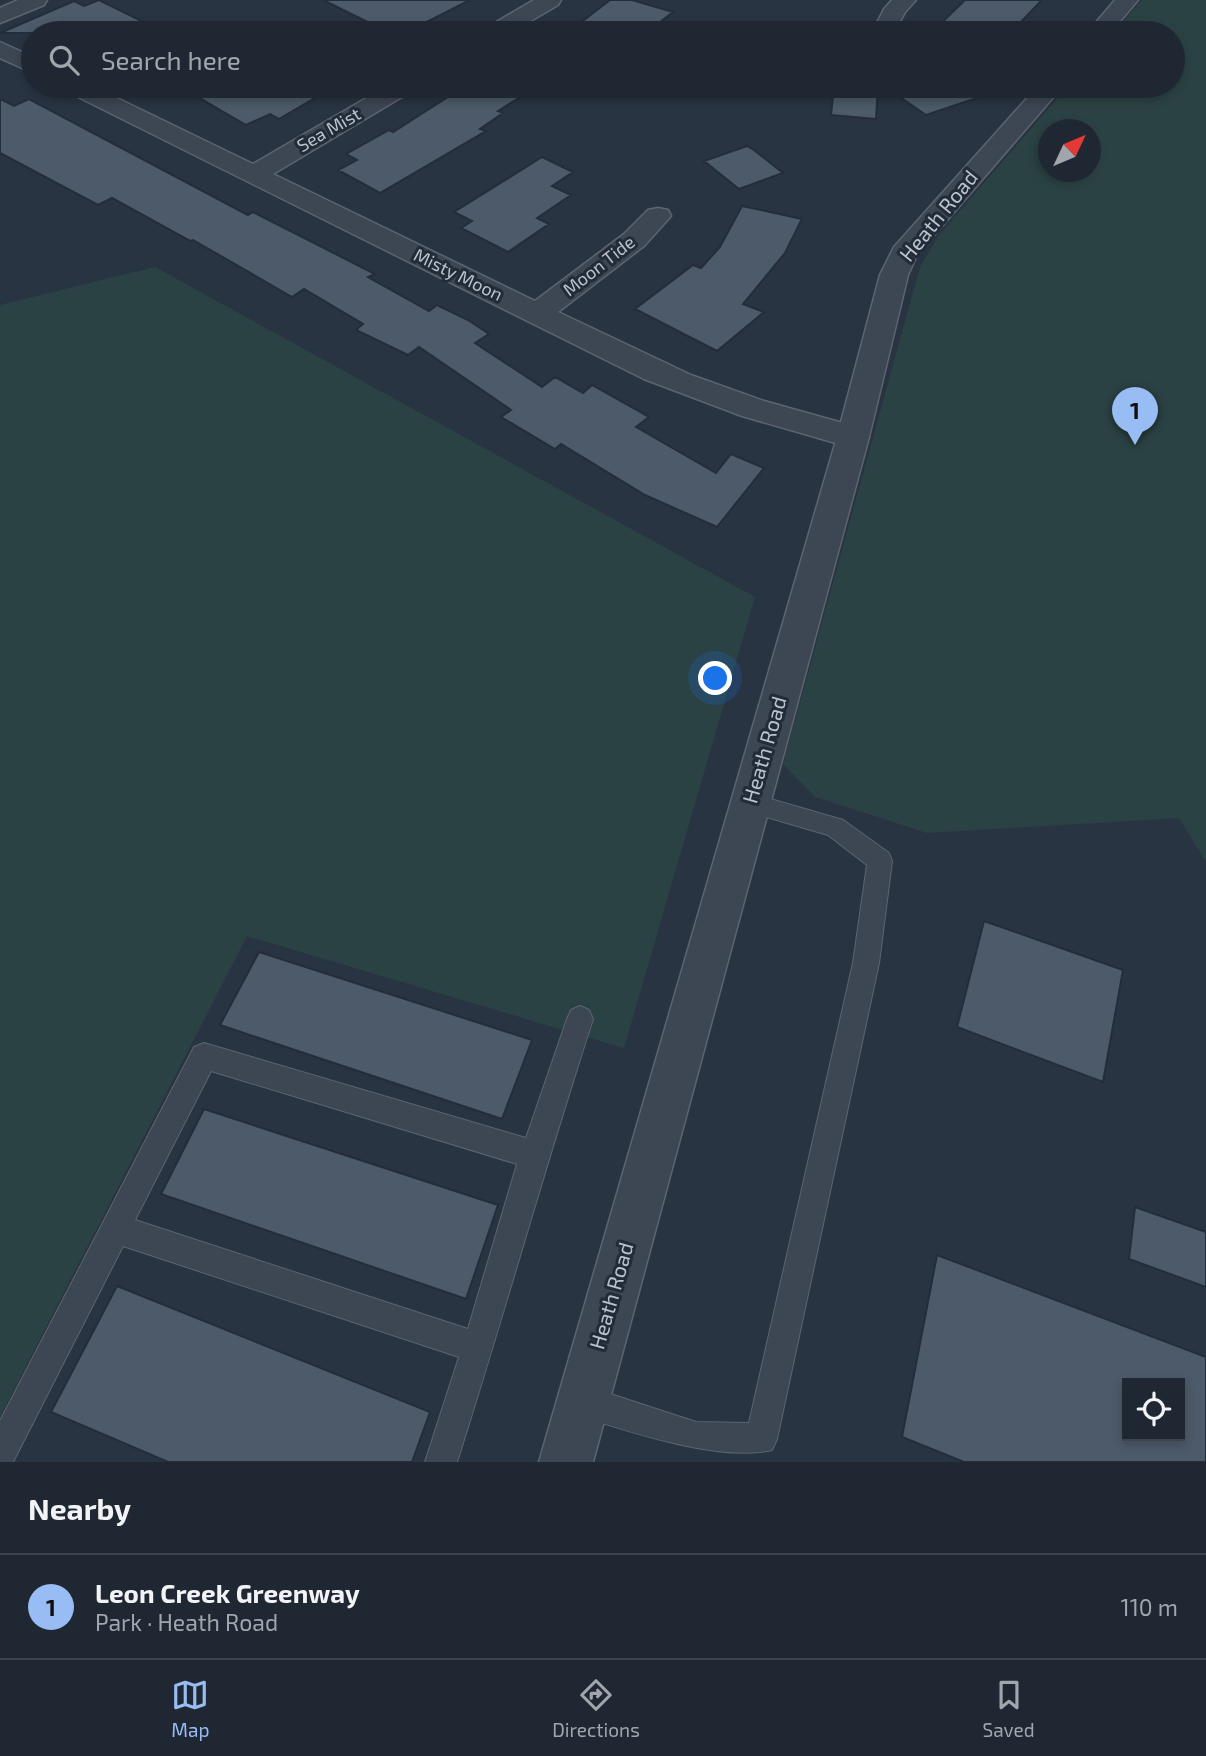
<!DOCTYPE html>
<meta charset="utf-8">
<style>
:root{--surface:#1f2732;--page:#272f3a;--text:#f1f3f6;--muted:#a1a5ac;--line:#3c444d;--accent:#98bcf4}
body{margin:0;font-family:"Exo 2",sans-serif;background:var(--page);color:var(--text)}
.controls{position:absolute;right:21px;bottom:21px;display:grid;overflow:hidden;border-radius:0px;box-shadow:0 4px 10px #0003}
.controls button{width:63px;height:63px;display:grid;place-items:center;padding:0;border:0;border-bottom:2px solid var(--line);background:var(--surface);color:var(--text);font:35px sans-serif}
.compass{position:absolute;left:1038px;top:119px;width:63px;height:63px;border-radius:50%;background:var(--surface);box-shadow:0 4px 10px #0003;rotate:46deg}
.you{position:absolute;left:716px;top:679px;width:24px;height:24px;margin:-18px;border:5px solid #fff;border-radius:50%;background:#1a73e8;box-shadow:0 0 0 10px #1a73e833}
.badge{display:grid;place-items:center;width:46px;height:46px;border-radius:50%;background:var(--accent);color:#111;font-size:23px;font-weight:700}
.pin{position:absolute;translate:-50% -58px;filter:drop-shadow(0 2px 4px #0008)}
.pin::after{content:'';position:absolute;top:37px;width:24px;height:21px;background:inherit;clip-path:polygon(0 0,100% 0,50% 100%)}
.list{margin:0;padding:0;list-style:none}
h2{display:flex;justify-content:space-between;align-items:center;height:91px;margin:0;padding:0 28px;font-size:30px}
h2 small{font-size:23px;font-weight:400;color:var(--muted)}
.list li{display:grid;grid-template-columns:46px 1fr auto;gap:21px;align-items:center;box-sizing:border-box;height:105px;padding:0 28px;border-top:2px solid var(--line)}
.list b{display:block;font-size:26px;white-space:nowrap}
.list p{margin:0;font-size:23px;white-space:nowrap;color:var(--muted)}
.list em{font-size:23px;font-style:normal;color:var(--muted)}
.icon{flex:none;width:38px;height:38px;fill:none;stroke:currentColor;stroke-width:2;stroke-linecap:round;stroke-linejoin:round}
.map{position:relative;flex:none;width:1206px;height:1462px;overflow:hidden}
.search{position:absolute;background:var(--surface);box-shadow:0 4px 10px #0003;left:21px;right:21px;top:21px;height:77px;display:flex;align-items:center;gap:18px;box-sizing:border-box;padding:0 24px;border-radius:38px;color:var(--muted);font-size:26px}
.sheet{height:196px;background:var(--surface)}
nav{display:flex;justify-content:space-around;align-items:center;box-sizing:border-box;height:98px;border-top:2px solid var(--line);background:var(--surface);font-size:19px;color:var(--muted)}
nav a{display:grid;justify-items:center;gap:4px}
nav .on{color:var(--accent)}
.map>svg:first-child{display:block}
.green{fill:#2b4244;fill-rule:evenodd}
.building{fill:#4d5a69;stroke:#242d3a;stroke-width:2;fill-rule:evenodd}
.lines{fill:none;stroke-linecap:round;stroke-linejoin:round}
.service-casing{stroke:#5c6470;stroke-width:2}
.minor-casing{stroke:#5c6470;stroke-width:3}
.tertiary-casing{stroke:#5c6470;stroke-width:3}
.service{fill:#3d4653;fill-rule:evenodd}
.minor{fill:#3d4653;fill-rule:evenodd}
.tertiary{fill:#3d4653;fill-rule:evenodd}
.labels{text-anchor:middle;stroke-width:6;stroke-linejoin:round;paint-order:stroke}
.far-street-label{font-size:18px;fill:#bbc2cc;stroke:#222b38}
.street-label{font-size:21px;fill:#bbc2cc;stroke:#222b38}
</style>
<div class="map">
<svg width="1206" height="1462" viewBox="0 0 1206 1462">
<rect width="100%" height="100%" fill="#293443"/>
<!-- green -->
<path class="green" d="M1142 0H1206V862L1179 818 927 833 815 797 783 764 920 267 939 235 1068 86H1173V33H1113ZM1048 130H1090V172H1048Z
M155 267 755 597 624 1048 247 936 0 1417V305Z"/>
<!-- building -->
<path class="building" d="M99 0 166 33H0L74 1 84 6Z
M323 0H470L405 33H390Z
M610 0H632L673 12 646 33H548L556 28 567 33Z
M965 0H1042L1010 33 932 32Z
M179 86H335L279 119 270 114 246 125Z
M465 86H538L498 111 503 113 480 129 486 131 380 193 338 170 357 160 346 154 389 130 393 132Z
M834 86H878L876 119 831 115Z
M884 86H997L998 91 926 115Z
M0 99 14 106 29 99 248 215 253 212 375 274 368 277 429 311 437 305 468 320 489 334 475 343 542 387 555 377 583 393 592 385 649 417 636 427 716 473 731 454 764 468 717 527 645 495 561 444 555 449 501 417 511 410 419 347 408 355 356 330 363 324 304 289 292 297 193 240 190 241 112 198 98 205 0 153Z
M747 146 754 150 783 173 739 189 704 161Z
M542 157 573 172 552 186 571 195 537 218 549 224 508 252 461 228 472 221 454 212Z
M742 206 802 219 785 253 743 304 764 312 717 351 635 309 693 265 701 268 720 247Z
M984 921 1123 970 1103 1082 957 1027Z
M259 952 532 1040 502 1119 220 1025Z
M204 1109 498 1205 466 1299 161 1194Z
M1135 1207 1206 1232V1287L1129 1259Z
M937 1255 1206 1357V1462H964L902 1437ZM1127 1383H1180V1436H1127Z
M117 1286 430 1412 412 1462H168L51 1412Z"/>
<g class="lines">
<defs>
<path id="service" d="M750 793 843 820 889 853 892 861 879 963 777 1439 772 1450C722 1462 633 1433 583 1417L572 1412 567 1401 572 1390 583 1385 696 1422 749 1423 853 963 867 865 828 835 742 810 738 803 742 796Z
M580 1006 589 1010 593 1019C545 1166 504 1315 457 1462H425L459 1357 123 1246 13 1462H0V1421L194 1047 204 1043 526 1138 567 1019 571 1010ZM211 1071 517 1164 468 1329 135 1220Z"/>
<path id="minor" d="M18 0H47L44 5 0 23V8Z
M534 0H561L558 5 510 33H483L486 28Z
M892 0H916L905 12 894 33H872L884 9Z
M0 42 33 57V73L0 58Z
M62 86H92L253 164 387 86H416L412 91 273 174 535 301 624 234 648 210 658 208 668 210 671 216 644 246 558 312 691 375 764 401 864 429 869 437 864 445 853 448 742 416 644 379 66 91Z"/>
<path id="tertiary" d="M1115 0H1138L1110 33H1087Z
M1038 86H1063L917 255 908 275 869 437 593 1462H539L837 437 880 275 894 247Z"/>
</defs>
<!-- service casing -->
<use href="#service" class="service-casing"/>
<!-- minor casing -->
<use href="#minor" class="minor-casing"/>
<!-- tertiary casing -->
<use href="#tertiary" class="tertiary-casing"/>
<!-- service -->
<use href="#service" class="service"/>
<!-- minor -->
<use href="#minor" class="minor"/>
<!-- tertiary -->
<use href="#tertiary" class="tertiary"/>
</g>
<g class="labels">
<!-- far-street labels -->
<g class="far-street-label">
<text transform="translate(329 130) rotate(-30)" y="6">Sea Mist</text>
<text transform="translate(599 266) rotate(-38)" y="6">Moon Tide</text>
<text transform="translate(458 275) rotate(26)" y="6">Misty Moon</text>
</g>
<!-- street labels -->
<g class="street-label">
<text transform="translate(939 216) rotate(-51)" y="7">Heath Road</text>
<text transform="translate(765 750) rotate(-74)" y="7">Heath Road</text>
<text transform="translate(612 1296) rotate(-74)" y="7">Heath Road</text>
</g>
</g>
</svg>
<div class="controls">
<button><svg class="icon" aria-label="locate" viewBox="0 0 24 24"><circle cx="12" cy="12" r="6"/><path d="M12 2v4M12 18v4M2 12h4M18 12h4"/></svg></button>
</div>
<svg class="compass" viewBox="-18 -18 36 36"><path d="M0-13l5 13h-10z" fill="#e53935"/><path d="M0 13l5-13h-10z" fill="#a1a5ac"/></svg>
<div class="you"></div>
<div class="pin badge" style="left:1135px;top:445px">1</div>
<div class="search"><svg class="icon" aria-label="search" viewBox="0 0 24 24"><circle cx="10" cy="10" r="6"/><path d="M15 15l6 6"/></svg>Search here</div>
</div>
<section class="sheet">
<h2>Nearby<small></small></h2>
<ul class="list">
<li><span class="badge">1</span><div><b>Leon Creek Greenway</b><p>Park · Heath Road</p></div><em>110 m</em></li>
</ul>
</section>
<nav>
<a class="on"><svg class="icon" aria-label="map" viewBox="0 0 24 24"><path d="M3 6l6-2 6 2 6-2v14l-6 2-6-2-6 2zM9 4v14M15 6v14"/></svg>Map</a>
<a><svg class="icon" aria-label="directions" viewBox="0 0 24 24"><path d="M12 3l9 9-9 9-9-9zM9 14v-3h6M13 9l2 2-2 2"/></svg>Directions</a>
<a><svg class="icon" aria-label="saved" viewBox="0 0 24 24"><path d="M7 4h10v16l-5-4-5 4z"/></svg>Saved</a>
</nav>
